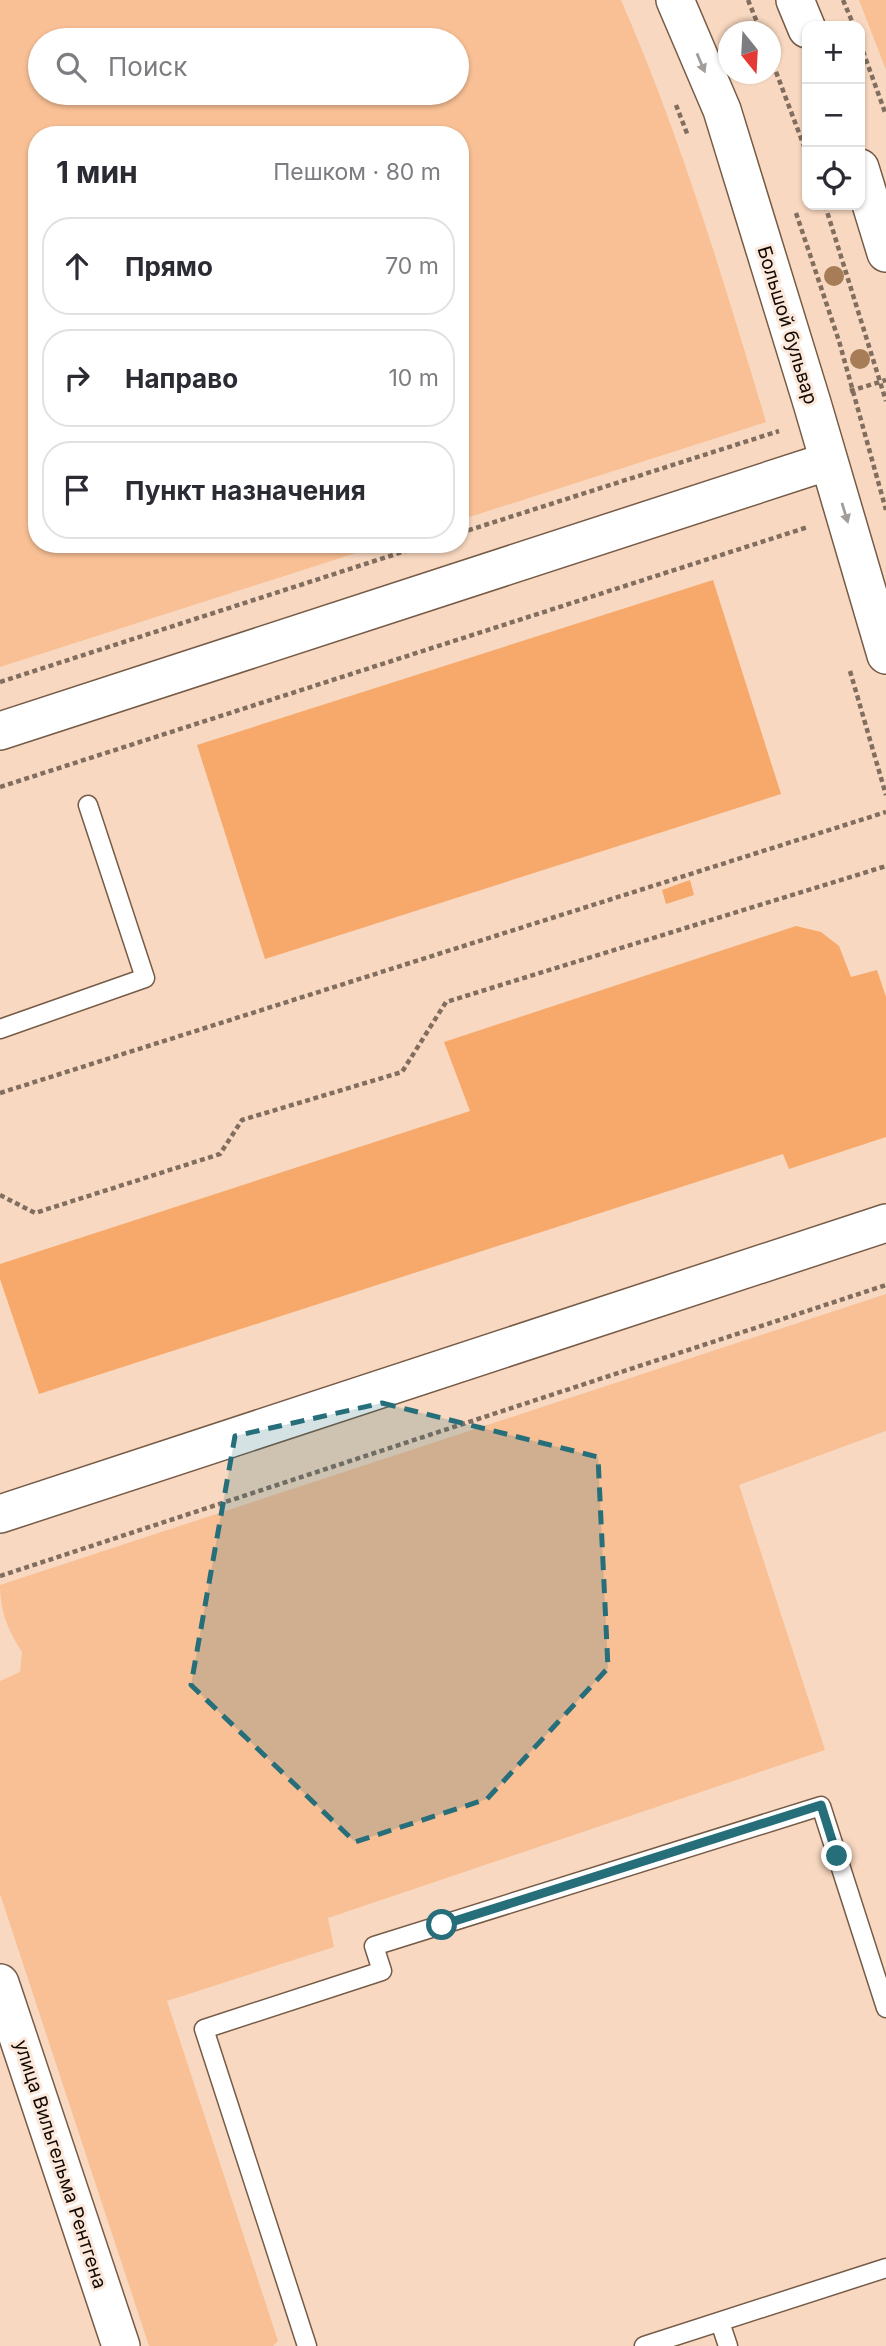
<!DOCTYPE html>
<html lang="ru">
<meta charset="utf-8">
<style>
:root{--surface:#fff;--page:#f2f2f3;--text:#2b2b33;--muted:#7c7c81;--line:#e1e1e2}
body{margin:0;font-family:Inter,sans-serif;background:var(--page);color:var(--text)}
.controls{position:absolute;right:21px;top:21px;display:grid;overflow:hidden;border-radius:14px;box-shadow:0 2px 5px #0004}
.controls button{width:63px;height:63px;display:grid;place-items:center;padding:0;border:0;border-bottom:2px solid var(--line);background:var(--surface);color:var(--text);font:35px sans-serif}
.compass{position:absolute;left:718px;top:21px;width:63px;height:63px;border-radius:50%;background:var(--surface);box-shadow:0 2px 5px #0004;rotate:162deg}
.stop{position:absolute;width:21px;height:21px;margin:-16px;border:5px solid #266e7a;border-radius:50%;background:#fff}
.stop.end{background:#266e7a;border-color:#fff;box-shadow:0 2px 7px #0008}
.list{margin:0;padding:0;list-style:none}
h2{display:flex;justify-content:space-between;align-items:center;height:91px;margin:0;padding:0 28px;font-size:30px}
h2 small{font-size:23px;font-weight:400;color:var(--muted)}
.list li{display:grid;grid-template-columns:46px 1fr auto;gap:21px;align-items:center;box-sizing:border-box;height:98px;margin:0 14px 14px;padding:0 14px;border:2px solid var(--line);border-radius:28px}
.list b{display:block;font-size:26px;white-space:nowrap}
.list em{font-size:23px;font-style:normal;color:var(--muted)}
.icon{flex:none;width:38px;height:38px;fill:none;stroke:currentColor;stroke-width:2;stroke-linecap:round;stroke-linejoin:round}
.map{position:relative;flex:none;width:886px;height:2346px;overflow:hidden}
.search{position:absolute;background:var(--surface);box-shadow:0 2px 5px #0004;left:28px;top:28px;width:441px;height:77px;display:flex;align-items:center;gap:18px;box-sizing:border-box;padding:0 24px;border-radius:38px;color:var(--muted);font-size:26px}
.panel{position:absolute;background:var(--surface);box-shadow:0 2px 5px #0004;left:28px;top:126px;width:441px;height:427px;border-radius:28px}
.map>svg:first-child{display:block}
.green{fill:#f9c095;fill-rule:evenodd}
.building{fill:#f7a96b}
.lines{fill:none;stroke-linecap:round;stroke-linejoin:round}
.service-casing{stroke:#765b47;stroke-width:21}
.minor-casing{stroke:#765b47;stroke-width:40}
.path{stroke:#826e5f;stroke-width:4.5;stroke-dasharray:5 3.5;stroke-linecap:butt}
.service{stroke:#fff;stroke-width:18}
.minor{stroke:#fff;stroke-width:37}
.tree{fill:#a67d56}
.oneway{fill:#a19d9a}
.route{stroke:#266e7a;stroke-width:9}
.marked{fill:#266e7a;fill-opacity:0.2;stroke:#266e7a;stroke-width:5;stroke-dasharray:14 9;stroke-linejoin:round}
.labels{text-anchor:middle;stroke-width:6;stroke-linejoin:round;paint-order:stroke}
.street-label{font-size:19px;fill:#130903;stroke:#fbe8da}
</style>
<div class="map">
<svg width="886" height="2346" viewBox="0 0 886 2346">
<rect width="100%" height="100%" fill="#f8d8c0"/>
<!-- green -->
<path class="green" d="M0 0H621C681 137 723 279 766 422L460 520V135H37V544H384L0 667ZM457 40V93H40V40Z
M859 0H886V70Z
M886 1294V1431L739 1485 825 1750 328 1918 334 1947 167 2001 278 2341 273 2346H149L0 1894V1681L20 1672 22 1652C8 1630 0 1612 0 1585Z"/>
<!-- building -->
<path class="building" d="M713 580 781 794 265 959 197 745Z
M690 880 694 895 666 904 662 890Z
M796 926 821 932 839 946 851 977 877 970 886 997V1137L789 1169 783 1154 39 1394 0 1279V1264L470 1111 444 1042Z"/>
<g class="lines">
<defs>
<path id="service" d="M0 1029 145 978 88 805
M720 2322 728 2346
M307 2346 204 2029 382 1971 374 1946 821 1806 886 2008
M644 2346 886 2268"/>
<path id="minor" d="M675 0 722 110 812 403 886 655
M795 0 807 29
M860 168 886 253
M0 731 829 461
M0 1514 886 1223
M0 1983 121 2346"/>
</defs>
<!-- service casing -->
<use href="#service" class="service-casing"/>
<!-- minor casing -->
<use href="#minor" class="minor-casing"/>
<!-- path -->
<path class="path" d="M748 0 761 32
M843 0 854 26
M860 43 886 115
M770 56 807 154
M676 105 688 136
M825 205 886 401
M796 213 839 341 886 510
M850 391 886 380
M460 533 779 431
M850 671 886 795
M0 682 427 544
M0 787 808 527
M0 1093 886 812
M0 1195 35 1213 220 1154 242 1120 402 1072 446 1002 886 866
M0 1576 886 1285"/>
<!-- service -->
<use href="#service" class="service"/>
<!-- minor -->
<use href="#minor" class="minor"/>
</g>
<!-- trees -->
<g class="tree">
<circle cx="834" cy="276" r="10"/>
<circle cx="860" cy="359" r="10"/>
</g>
<!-- one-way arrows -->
<defs><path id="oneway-solid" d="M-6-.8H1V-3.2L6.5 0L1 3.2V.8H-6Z" transform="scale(1.75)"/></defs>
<g class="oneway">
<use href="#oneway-solid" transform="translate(701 63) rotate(67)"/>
<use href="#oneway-solid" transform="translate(845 513) rotate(73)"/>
</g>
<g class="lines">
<!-- route -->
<path class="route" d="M442 1925 821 1805 837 1856"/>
</g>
<!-- marked area -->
<path class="marked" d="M382 1403 598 1457 608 1668 487 1799 355 1842 191 1685 235 1436Z"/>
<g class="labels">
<!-- street labels -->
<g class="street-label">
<text transform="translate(788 325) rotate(73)" y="7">Большой бульвар</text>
<text transform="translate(61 2164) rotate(72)" y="7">улица Вильгельма Рентгена</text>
</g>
</g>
</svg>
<div class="controls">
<button>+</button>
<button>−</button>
<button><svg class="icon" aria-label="locate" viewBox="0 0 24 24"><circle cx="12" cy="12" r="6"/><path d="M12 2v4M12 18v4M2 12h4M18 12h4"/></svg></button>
</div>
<svg class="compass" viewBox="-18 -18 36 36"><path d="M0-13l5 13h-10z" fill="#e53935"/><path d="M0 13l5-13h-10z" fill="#7c7c81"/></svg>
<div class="stop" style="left:442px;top:1925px"></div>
<div class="stop end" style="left:837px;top:1856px"></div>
<div class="search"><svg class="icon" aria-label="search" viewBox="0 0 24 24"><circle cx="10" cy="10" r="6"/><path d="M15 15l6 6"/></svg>Поиск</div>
<section class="panel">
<h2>1 мин<small>Пешком · 80 m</small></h2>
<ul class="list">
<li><svg class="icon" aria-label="ahead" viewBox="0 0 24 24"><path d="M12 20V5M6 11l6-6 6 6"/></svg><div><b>Прямо</b></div><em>70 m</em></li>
<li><svg class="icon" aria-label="right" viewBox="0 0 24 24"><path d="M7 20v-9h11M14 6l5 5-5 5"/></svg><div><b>Направо</b></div><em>10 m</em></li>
<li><svg class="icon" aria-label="arrive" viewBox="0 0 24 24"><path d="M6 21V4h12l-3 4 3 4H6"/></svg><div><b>Пункт назначения</b></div></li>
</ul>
</section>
</div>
